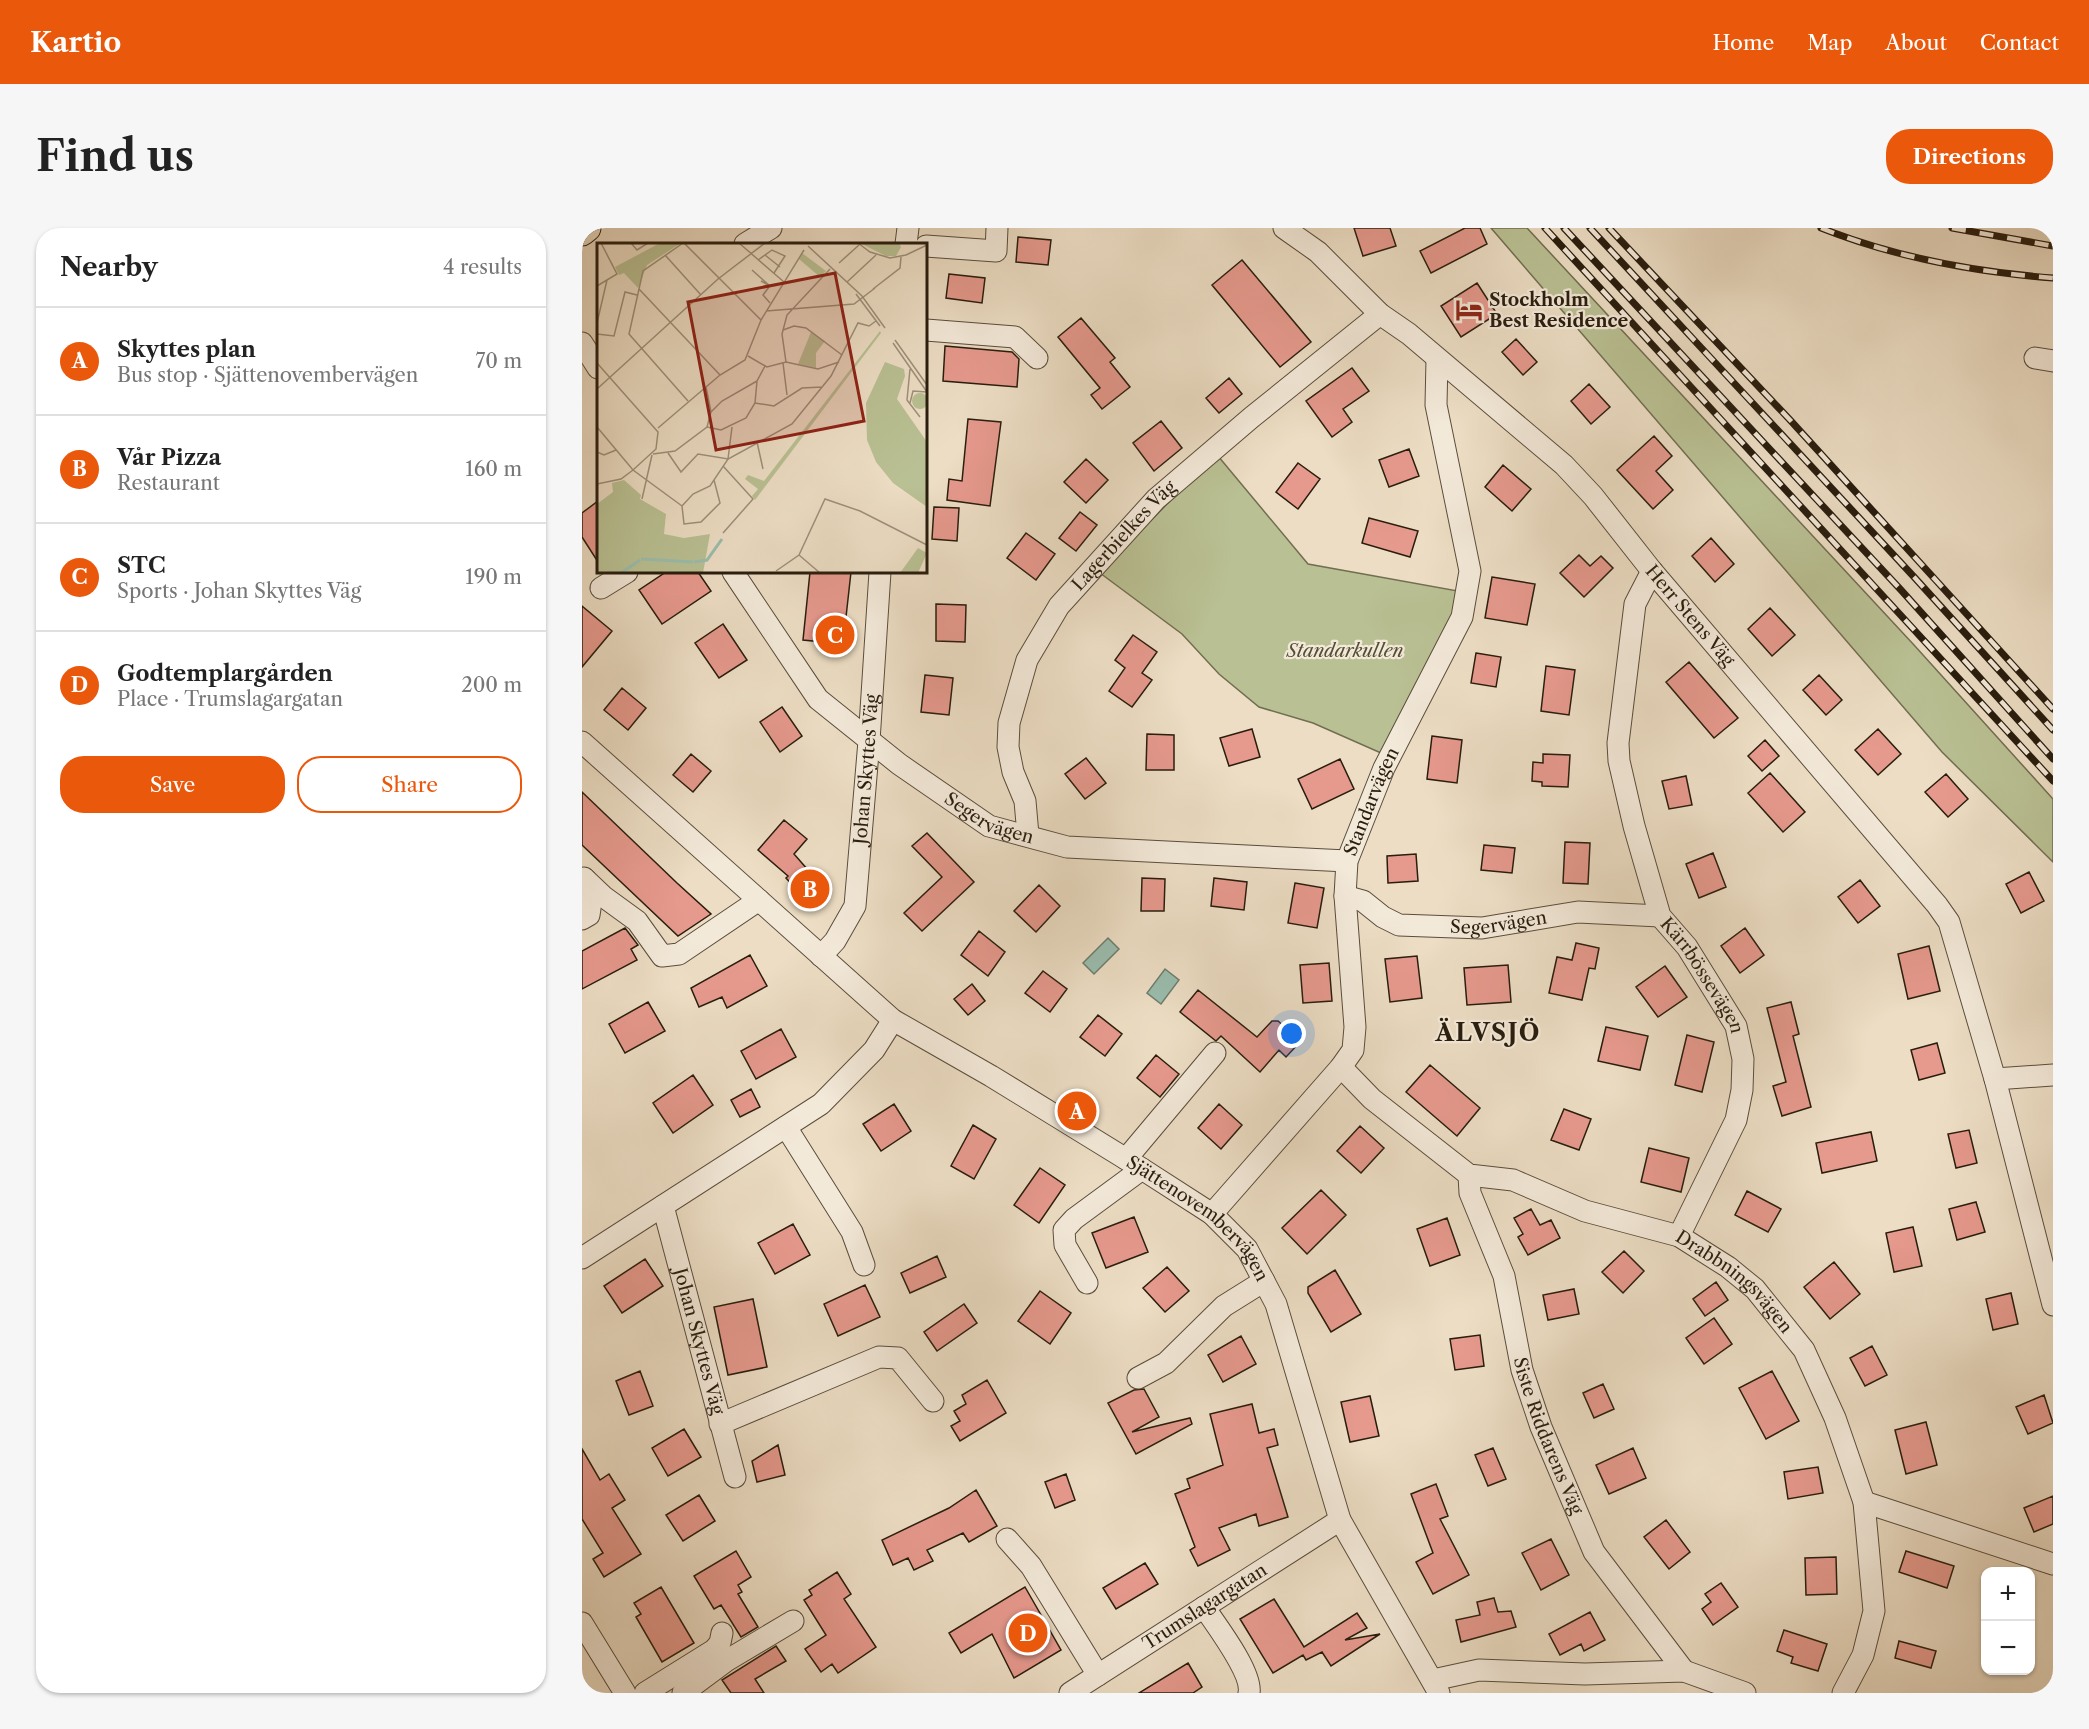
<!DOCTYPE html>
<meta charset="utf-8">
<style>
:root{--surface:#fff;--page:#f6f6f6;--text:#222;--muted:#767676;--line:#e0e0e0;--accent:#ea580c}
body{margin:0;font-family:"Libre Caslon Text",serif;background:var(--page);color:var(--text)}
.controls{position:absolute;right:18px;bottom:18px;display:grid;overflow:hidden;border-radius:12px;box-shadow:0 2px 4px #0004}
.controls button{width:54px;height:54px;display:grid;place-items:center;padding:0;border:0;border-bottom:2px solid var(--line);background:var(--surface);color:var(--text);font:30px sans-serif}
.you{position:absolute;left:710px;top:806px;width:21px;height:21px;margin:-15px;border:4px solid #fff;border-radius:50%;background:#1a73e8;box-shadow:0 0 0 9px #1a73e833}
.badge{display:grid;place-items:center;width:39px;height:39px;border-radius:50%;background:var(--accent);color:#fff;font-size:20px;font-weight:700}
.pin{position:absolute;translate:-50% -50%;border:3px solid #fff;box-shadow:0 2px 6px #0006}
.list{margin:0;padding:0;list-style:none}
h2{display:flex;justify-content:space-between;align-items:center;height:78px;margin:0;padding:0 24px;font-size:26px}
h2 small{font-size:20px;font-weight:400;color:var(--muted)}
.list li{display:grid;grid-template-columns:39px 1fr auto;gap:18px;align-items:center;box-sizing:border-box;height:108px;padding:0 24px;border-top:2px solid var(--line)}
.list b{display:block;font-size:22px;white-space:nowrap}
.list p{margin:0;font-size:20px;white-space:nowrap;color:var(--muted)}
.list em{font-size:20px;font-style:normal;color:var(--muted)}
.actions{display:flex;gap:12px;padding:18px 24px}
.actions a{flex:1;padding:14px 0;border:2px solid var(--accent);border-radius:24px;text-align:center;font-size:21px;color:var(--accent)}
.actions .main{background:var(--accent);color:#fff}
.map{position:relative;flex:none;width:1471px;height:1465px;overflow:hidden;border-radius:24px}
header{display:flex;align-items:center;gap:36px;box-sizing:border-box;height:84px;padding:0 30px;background:var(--accent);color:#fff}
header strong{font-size:28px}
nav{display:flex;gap:33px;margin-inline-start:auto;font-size:21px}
.intro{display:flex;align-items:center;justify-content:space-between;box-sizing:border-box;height:144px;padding:0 36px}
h1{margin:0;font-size:42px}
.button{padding:15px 27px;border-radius:24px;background:var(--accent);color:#fff;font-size:21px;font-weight:700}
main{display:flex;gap:36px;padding:0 36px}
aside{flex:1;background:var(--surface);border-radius:24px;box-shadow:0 2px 4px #0004}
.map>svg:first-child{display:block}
.green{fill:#b9c093;stroke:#716e50;stroke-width:1.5}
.water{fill:#9abdae;stroke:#6d7d6e;stroke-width:1.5}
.building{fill:#e6998d;stroke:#291d0e;stroke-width:1.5}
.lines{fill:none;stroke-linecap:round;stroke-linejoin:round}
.minor-casing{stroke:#5a4d3c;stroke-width:23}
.major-casing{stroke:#291d0e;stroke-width:29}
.minor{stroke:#f3e9d9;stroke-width:21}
.major{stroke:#ecddc4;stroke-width:27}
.rail-casing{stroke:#291d0e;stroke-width:7}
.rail{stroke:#f3e9d9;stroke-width:4.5;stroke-dasharray:14;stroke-linecap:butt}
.labels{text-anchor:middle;stroke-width:4.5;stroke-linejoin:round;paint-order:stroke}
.poi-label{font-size:18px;font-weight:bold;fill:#291d0e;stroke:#f3e9d9;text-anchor:start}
.street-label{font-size:18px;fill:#291d0e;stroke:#f3e9d9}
.park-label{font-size:18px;font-style:italic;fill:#544e36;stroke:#f3e9d9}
.district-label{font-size:24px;font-weight:bold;letter-spacing:1.5px;fill:#291d0e;stroke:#f3e9d9}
.inset-river{fill:none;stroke:#9abdae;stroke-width:3}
.inset-road{fill:none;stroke:#9e907b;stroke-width:1.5}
.view{fill:#8f2418;fill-opacity:0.15;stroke:#8f2418;stroke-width:3}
.inset-edge{fill:none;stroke:#291d0e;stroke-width:3}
</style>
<header>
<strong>Kartio</strong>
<nav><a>Home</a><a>Map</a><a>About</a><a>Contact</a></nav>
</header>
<div class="intro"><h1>Find us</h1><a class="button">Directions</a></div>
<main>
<aside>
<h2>Nearby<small>4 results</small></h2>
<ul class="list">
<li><span class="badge">A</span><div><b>Skyttes plan</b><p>Bus stop · Sjättenovembervägen</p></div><em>70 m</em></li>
<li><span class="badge">B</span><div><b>Vår Pizza</b><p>Restaurant</p></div><em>160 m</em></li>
<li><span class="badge">C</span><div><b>STC</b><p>Sports · Johan Skyttes Väg</p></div><em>190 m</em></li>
<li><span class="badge">D</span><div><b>Godtemplargården</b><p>Place · Trumslagargatan</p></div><em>200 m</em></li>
</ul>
<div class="actions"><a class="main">Save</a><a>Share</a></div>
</aside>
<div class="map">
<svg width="1471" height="1465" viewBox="0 0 1471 1465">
<rect width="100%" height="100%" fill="#ecddc4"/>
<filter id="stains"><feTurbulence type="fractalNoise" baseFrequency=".00333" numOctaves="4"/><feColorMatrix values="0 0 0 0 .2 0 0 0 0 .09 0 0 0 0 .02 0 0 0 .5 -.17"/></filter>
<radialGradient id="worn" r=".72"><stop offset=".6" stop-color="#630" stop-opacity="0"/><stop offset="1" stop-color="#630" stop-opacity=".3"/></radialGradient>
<!-- green -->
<path class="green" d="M909 0H945L1332 417 1471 571V634L1360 524Z
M636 228 726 336 876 363 870 393 799 525 731 495 677 479 637 446 600 406 518 345 584 277Z"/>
<!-- water -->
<path class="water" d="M526 710 537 721 512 746 501 735Z
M583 741 597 752 579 776 565 765Z"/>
<!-- building -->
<path class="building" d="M772 0H808L814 18 781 28Z
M883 0H898L905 16 849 45 838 23Z
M436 9 469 12 466 37 434 34Z
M660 32 729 114 698 139 630 57Z
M367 46 403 50 400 75 364 70Z
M895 55 915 86 879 109 859 78Z
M499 90 533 130 528 134 548 159 520 181 509 167 518 160 476 109Z
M934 111 955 134 941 147 920 124Z
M363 118 430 124 437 131 435 159 361 153Z
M770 140 787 163 761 181 770 194 750 209 724 173Z
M647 150 660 166 637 185 624 170Z
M1007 156 1028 179 1009 196 989 173Z
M386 191 419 194 408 278 365 272 367 251 380 253Z
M579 193 600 220 572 243 551 215Z
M1072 208 1090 228 1074 243 1091 262 1071 281 1035 242Z
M827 221 837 248 807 259 797 232Z
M504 231 526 252 504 275 482 254Z
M716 235 738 251 716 281 694 264Z
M921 237 949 261 930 283 903 259Z
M16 273V334L0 309V285Z
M352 279 377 280 375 313 350 311Z
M498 284 515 297 494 323 477 310Z
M787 290 836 303 828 329 780 315Z
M444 305 473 326 454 352 425 330Z
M1129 310 1152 336 1133 354 1110 328Z
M997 327 1008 338 1019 328 1031 340 1002 369 978 345Z
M84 344H116L129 363 80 396 57 362Z
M228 344H269L261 416 221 412Z
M910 349 953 356 945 397 903 390Z
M354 376 384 377 383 414 354 413Z
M0 378 30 403 0 439Z
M1188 380 1213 407 1190 428 1166 401Z
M141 396 165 432 137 450 113 415Z
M551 407 575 424 560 445 570 452 550 479 527 463 543 440 533 432Z
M894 425 919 429 914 459 889 455Z
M1107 434 1156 490 1132 510 1084 454Z
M964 438 993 442 987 487 959 483Z
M343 447 371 450 367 487 339 484Z
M1237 447 1260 472 1244 487 1221 462Z
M40 460 64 480 46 502 22 482Z
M200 479 220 508 198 524 178 494Z
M670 501 678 529 647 538 638 510Z
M1296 501 1319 526 1296 547 1273 522Z
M565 506 592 507V542H564Z
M850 508 880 512 875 555 845 551Z
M1183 512 1197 528 1180 543 1166 528Z
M109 526 129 543 111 564 91 547Z
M961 526 988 527 986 559 960 558V554L950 553 951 534 961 535Z
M504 530 524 555 503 571 483 546Z
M758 531 772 561 730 581 716 551Z
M1188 545 1223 584 1201 604 1166 565Z
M1364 546 1386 571 1366 589 1343 564Z
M1104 548 1110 577 1087 581 1080 553Z
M0 564 95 655 129 686 96 708 0 617Z
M202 592 225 611 212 626 240 658 224 672 204 650 206 648 176 622Z
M345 605 392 654 340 703 322 685 360 649 330 618Z
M983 614 1008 615 1006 656 981 655Z
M902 617 933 620 930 645 899 642Z
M1131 625 1144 659 1117 670 1104 636Z
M834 626 836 653 806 655 805 628Z
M1447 644 1462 673 1439 685 1424 656Z
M560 650 583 651 582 683H559Z
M632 650 665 654 662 682 629 678Z
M1278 652 1298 678 1276 695 1256 669Z
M713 655 742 660 735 700 706 695Z
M457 657 478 678 454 704 432 683Z
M43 700 56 717 49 721 55 732 0 761V723Z
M1163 700 1182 727 1158 745 1139 718Z
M397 703 423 724 406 748 379 727Z
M994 715 1017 720 1013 741 1007 740 1000 772 967 765 975 729 990 732Z
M1347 718 1358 763 1326 771 1316 726Z
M168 727 185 758 145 780 140 769 117 779 109 760Z
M835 728 840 770 808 774 803 731Z
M747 735 750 773 721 775 718 737Z
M926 737 929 774 885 777 882 740Z
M1083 738 1105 769 1076 789 1054 759Z
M461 743 485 761 468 784 443 765Z
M390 756 403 773 386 787 372 771Z
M616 762 675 809 690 793H696L719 813 704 829 697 822 678 844 639 808 634 813 598 784Z
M66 774 83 803 43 825 27 796Z
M1209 774 1217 806 1211 808 1229 879 1200 888 1191 858 1204 854 1185 780Z
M516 787 540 806 523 828 498 809Z
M1024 799 1066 808 1058 842 1016 833Z
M199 801 214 829 174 851 159 823Z
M1105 807 1132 814 1120 864 1093 857Z
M1355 815 1363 845 1337 852 1329 822Z
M574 827 597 846 578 869 555 850Z
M848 837 898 880 875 908 824 864Z
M111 847 131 877 91 905 71 875Z
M169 861 178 879 158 889 149 872Z
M312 876 329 903 299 923 281 896Z
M637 876 660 897 639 921 616 900Z
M982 881 1009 891 997 922 969 912Z
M391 897 414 911 392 951 369 938Z
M778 898 802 920 779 945 755 923Z
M1387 902 1395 935 1374 940 1366 906Z
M1289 904 1295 933 1240 945 1234 915Z
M1067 920 1107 930 1099 964 1059 954Z
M458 940 483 957 457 995 432 977Z
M739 962 764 987 725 1026 700 1000Z
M1165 963 1199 981 1186 1004 1153 987Z
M1394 974 1403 1004 1375 1012 1367 981Z
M949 981 958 997 969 992 978 1010 946 1027 936 1009 941 1006 932 990Z
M552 989 566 1024 524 1040 510 1005Z
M865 990 878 1027 848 1038 835 1001Z
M211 996 228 1027 193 1046 176 1015Z
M1331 999 1340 1038 1312 1044 1304 1005Z
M1042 1023 1062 1043 1041 1065 1020 1044Z
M355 1028 364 1049 328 1065 319 1045Z
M63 1031 81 1058 40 1085 22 1058Z
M1252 1034 1278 1066 1248 1091 1222 1059Z
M585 1039 607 1063 583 1084 561 1060Z
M753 1042 779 1086 749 1104 726 1065V1059Z
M1134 1054 1146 1072 1123 1088 1111 1071Z
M283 1057 298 1089 256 1108 242 1076Z
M992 1061 997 1086 966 1092 961 1067Z
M458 1063 489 1085 468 1116 436 1093Z
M1429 1065 1436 1096 1411 1102 1404 1071Z
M171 1071 185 1139 146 1147 132 1079Z
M382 1076 395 1095 355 1123 342 1104Z
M1132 1090 1150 1116 1122 1136 1104 1110Z
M898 1107 902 1138 873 1142 868 1111Z
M659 1108 674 1136 641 1154 626 1127Z
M1290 1118 1305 1147 1283 1158 1268 1130Z
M58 1143 71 1178 47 1187 34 1153Z
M1190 1143 1217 1193 1184 1211 1157 1160Z
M405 1152 424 1185 378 1213 369 1198 378 1193 372 1183 384 1176 380 1167Z
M1021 1156 1032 1181 1012 1190 1001 1165Z
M562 1161 577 1189 550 1204 608 1190 610 1196 554 1226 526 1175 552 1162Z
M1462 1167 1471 1195 1446 1206 1434 1179Z
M788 1168 797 1208 768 1214 759 1174Z
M670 1176 677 1205 692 1201 696 1217 685 1220 706 1289 677 1298 674 1286 637 1300 648 1322 616 1338 608 1322 613 1319 593 1266 608 1260 605 1251 641 1237 628 1186Z
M1344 1194 1355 1237 1324 1246 1313 1202Z
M102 1201 119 1229 86 1248 70 1220Z
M196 1217 203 1247 175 1254 170 1233Z
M911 1220 924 1251 906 1258 893 1227Z
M1051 1220 1064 1250 1027 1266 1014 1237Z
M0 1221 18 1252 27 1246 43 1272 30 1280 59 1326 22 1349 11 1331 21 1325 0 1291Z
M1236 1239 1241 1265 1206 1271 1202 1244Z
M484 1246 493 1272 473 1280 463 1254Z
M854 1256 866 1288 858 1291 887 1347 851 1366 834 1334 851 1325 829 1266Z
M394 1262 415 1298 387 1314 381 1305 345 1322 351 1333 332 1342 326 1330 311 1337 300 1312 367 1280Z
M117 1267 133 1293 101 1313 84 1287Z
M1471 1268V1296L1452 1304 1442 1280Z
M1084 1292 1108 1324 1087 1341 1062 1309Z
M969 1311 987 1347 959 1362 940 1325Z
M154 1323 169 1349 156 1357 160 1364 156 1366 176 1399 159 1409 139 1377 132 1381 112 1348Z
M1324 1323 1372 1338 1365 1360 1317 1344Z
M1254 1329 1255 1366 1224 1367 1223 1330Z
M563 1335 576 1356 534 1381 521 1360Z
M255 1344 269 1366 262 1371 294 1419 256 1445 250 1436 239 1444 223 1421 244 1407 222 1372 230 1367 227 1362Z
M1139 1355 1156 1379 1131 1397 1120 1381 1129 1374 1123 1366Z
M79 1359 112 1415 80 1434 54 1389 59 1386 52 1375Z
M443 1359 479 1422 432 1450 410 1406 379 1425 367 1405Z
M912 1370 916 1384 929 1383 934 1399 879 1414 874 1392 898 1387 895 1374Z
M692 1371 722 1419 775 1385 785 1400 763 1412 798 1406 749 1438 740 1424 724 1432 721 1427 691 1445 658 1391Z
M1008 1384 1023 1412 1002 1423 999 1416 978 1427 967 1406Z
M1202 1402 1245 1416 1236 1443 1209 1435 1211 1429 1195 1423Z
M1317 1413 1354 1423 1349 1440 1313 1430Z
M194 1418 204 1433 173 1451 182 1465H149L140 1452Z
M606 1435 620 1459 611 1465H557Z"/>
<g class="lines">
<defs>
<g id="minor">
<path id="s1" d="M702 0 736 24 798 86 827 106 982 237 1011 268 1070 343 1355 677 1367 694 1413 851 1471 1077"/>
<path d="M163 16 189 0"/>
<path d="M324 16 326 0"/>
<path d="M344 18 414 23 415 0"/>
<path d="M344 102 433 109 455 130"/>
<path d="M0 115 16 140"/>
<path d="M1453 130 1471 133"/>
<path id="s2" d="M1070 343 1053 376 1036 515 1037 533 1052 598 1078 688 1105 719 1154 798 1161 831 1160 862 1154 892 1097 1008"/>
<path id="s3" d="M151 344 236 471 317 536 407 598 485 619 765 633"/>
<path d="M19 360 45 344"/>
<path id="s4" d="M0 514 311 792 409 848 557 939 630 986 665 1021 694 1076 758 1292 857 1465"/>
<path id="s5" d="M446 607 443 573 431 544 426 519 427 495 445 432 477 378 574 271 670 189 798 86"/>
<path d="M2 650 22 669 55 693 80 728 97 726 177 672"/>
<path id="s6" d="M763 668 781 673 801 689 817 697 900 700 996 684 1078 688"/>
<path d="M0 691 7 687 10 667 3 651"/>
<path id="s7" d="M239 728 253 713 273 678 287 513 298 344"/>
<path id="s8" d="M759 839 790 871 887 947 931 952 1003 983 1097 1008 1146 1039 1173 1061 1222 1122 1253 1190 1282 1274 1292 1383 1281 1427 1261 1465"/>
<path d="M1413 851 1471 847"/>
<path d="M204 899 270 1004 282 1037"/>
<path d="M544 931 633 825"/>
<path id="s9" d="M887 947 888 965 922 1048 940 1142 959 1199 1012 1324 1102 1443"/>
<path id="s10" d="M81 978 153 1249"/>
<path id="s11" d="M630 986 759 839 771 822 773 799 763 668 765 633 802 540 880 389 888 343 854 177 855 131"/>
<path d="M0 1030 239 876 292 822 311 792"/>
<path d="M505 1055 483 1017 482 1002 492 991 560 941"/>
<path d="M556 1150 584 1135 642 1078 682 1053"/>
<path d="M138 1196 297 1129 316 1130 351 1173"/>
<path d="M1282 1274 1471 1336"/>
<path d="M425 1311 449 1338 516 1447"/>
<path d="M622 1379C634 1397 671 1445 667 1465"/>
<path d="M0 1395 43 1465"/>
<path d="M851 1452 897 1442 1003 1446 1102 1443 1163 1465"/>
<path d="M63 1465 132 1422 138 1415 140 1405"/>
<path d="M101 1465 144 1433 211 1393"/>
<path id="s12" d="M488 1465 758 1292"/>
</g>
<path id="major" d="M0 4 5 0"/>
</defs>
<!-- minor casing -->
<use href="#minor" class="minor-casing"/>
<!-- major casing -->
<use href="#major" class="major-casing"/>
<!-- minor -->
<use href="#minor" class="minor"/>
<!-- major -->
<use href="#major" class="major"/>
<defs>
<path id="rail" d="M963 0 1471 553
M982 0 1319 362 1471 531
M1008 0 1333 350 1471 502
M1027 0 1209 193 1471 481
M1239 0C1312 29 1393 44 1471 50
M1370 0 1471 18"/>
</defs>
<!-- rail casing -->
<use href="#rail" class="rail-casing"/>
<!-- rail -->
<use href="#rail" class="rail"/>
</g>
<!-- icons -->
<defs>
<symbol id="hotel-bare" viewBox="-9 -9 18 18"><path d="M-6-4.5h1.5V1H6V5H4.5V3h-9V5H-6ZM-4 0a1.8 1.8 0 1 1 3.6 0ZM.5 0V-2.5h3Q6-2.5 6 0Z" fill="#8f2418" stroke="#f3e9d9" stroke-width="2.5" paint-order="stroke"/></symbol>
</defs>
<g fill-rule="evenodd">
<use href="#hotel-bare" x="868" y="63" width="38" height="38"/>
</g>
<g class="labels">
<!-- poi labels -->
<g class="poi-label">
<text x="907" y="78">Stockholm<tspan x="907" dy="21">Best Residence</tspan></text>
</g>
<!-- street labels -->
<g class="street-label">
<text dy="6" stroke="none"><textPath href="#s5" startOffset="339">Lagerbielkes Väg</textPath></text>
<text dy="6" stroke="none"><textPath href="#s1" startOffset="564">Herr Stens Väg</textPath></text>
<text dy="6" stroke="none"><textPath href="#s7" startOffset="198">Johan Skyttes Väg</textPath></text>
<text dy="6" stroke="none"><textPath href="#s11" startOffset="470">Standarvägen</textPath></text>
<text dy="6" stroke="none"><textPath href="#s3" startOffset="363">Segervägen</textPath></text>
<text dy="6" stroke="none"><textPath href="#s6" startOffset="162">Segervägen</textPath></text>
<text dy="6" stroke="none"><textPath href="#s2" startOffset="429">Kärrbössevägen</textPath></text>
<text dy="6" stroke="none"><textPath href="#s4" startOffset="783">Sjättenovembervägen</textPath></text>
<text dy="6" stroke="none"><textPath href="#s8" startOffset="460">Drabbningsvägen</textPath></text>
<text dy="6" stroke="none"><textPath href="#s10" startOffset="140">Johan Skyttes Väg</textPath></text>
<text dy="6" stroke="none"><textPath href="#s9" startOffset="274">Siste Riddarens Väg</textPath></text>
<text dy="6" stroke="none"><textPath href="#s12" startOffset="160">Trumslagargatan</textPath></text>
</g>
<!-- park labels -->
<g class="park-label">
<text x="763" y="429">Standarkullen</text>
</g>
<!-- district labels -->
<g class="district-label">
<text x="906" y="813">ÄLVSJÖ</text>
</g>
</g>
<!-- overview -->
<g transform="translate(15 15)">
<rect width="330" height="330" fill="#ecddc4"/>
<path d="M63 0H84L50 22 41 45 27 30 22 32 18 24ZM263 0H302L304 4 299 13H289ZM205 10 229 28 223 34 202 16ZM283 88 284 90 158 257 155 253 161 246 148 236 151 232 167 238ZM214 89 228 98 219 110V125L201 121ZM288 119 307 126 308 133 300 156 330 199V264L296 240 279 219 270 197 269 160ZM315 158a8 8 0 1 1 16 0a8 8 0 1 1-16 0ZM27 237 44 252 43 256 69 271 67 291 87 295 113 291 106 330H0V261L16 249 15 240ZM321 305 330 310 321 330H303Z" fill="#b9c093"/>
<path class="inset-river" d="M44 316 96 319M97 319 110 317 125 296M24 330 43 317"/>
<path class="inset-road" d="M34 0 40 7 51 0M86 0 46 28 32 91 91 158M87 0 164 77M142 0 187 39M261 0 273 9 293 15 309 12 330 2M211 3 265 53 288 85M68 12 104 52M168 12 183 24M161 17 175 7 188 13 177 30M242 20 262 2M155 27 173 43 164 38M250 39 279 12M0 43 20 31 4 0M172 44 166 52 173 60M42 46 123 132M276 46 303 25 304 14M259 51 283 83M169 68 257 61 278 45M0 80 10 37M186 87 197 83 209 85 245 112M0 91 17 93 28 49 40 52M298 97 330 142M296 100 330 149M151 113 170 124 189 119 221 126 242 119M189 119 185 91 190 72 233 26M0 120 61 189 59 206 36 227 24 236 0 241M186 120 190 152M313 126 310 157 323 174M0 146 121 36 168 0M158 160 177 163 205 145 225 144M313 160 316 148 330 149M114 169 125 158 160 138M0 184 36 227 85 263M110 184 124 187 149 175 158 160 160 138 168 123M61 185 123 132 148 117 164 77 207 7M160 199 166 226M0 209 7 212 19 207M71 210 84 229 101 211 131 216 135 184M56 211 78 208 110 184 114 169 109 144M126 223 156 256 126 290M117 237 123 260 104 279 87 281 85 263 96 251 113 243 131 216 195 181 234 133 261 80 272 83 279 78M45 256 55 212M202 312 223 330M179 328 202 312 228 256 263 268 330 302"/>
<path class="view" d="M238 30 267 178 119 207 91 59Z"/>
<rect width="330" height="330" class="inset-edge"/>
</g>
<rect width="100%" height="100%" filter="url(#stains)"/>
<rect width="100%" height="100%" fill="url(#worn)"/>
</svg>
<div class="controls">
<button>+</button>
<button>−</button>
</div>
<div class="you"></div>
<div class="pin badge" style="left:495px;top:883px">A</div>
<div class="pin badge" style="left:228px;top:661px">B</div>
<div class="pin badge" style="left:253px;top:407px">C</div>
<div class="pin badge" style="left:446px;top:1405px">D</div>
</div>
</main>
